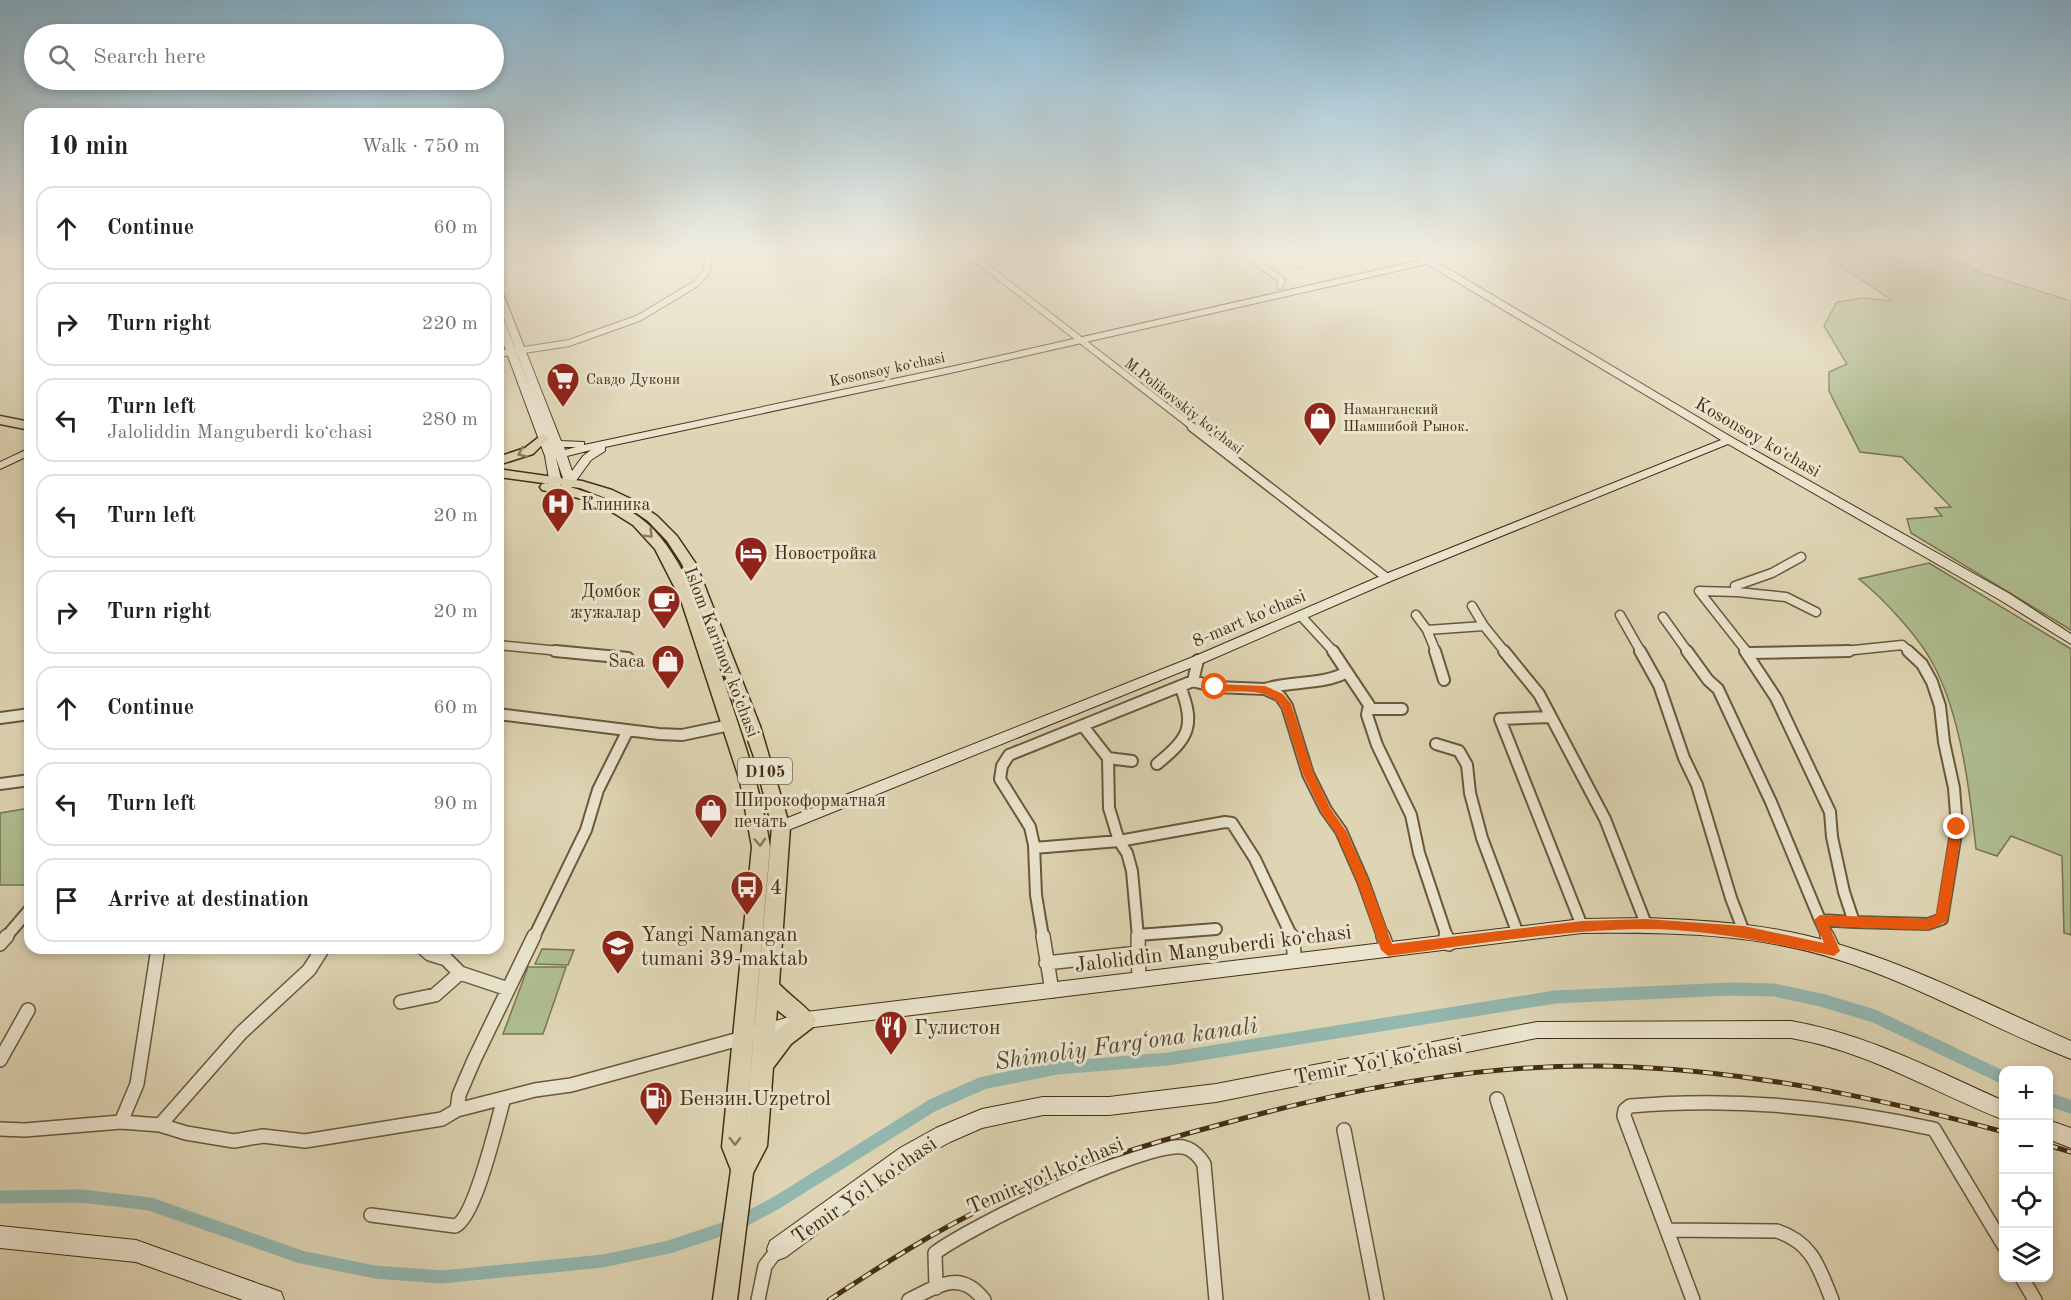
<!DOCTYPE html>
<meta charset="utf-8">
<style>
:root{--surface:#fff;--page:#f2f2f2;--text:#202124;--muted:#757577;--line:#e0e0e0}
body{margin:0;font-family:"Old Standard TT",serif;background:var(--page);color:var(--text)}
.controls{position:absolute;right:18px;bottom:18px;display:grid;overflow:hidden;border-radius:12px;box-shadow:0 3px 9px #0003}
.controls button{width:54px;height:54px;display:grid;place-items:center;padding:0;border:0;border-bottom:2px solid var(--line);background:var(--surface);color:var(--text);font:30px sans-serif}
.stop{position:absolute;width:18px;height:18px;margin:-14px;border:4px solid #ea580c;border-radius:50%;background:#fff}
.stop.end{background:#ea580c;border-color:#fff;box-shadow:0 2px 6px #0008}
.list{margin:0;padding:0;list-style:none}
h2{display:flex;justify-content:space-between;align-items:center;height:78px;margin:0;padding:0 24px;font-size:26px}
h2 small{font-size:20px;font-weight:400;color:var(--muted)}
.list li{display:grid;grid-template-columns:39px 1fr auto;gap:18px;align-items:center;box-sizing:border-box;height:84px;margin:0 12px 12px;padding:0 12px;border:2px solid var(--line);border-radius:18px}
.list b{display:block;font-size:22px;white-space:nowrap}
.list p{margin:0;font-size:20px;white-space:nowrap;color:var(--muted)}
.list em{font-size:20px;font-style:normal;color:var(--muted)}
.icon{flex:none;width:33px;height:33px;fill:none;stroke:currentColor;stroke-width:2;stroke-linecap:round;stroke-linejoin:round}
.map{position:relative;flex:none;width:2071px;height:1300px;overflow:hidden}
.search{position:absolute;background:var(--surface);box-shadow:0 3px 9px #0003;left:24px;top:24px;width:480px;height:66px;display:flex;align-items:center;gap:15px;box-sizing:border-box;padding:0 21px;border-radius:33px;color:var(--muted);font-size:22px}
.panel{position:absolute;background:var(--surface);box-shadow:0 3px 9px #0003;left:24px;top:108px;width:480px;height:846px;border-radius:18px}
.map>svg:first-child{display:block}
.green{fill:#afbe90;stroke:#797650;stroke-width:1.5}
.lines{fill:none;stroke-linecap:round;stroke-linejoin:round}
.canal{stroke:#93b8b0;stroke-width:13}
.street-far3-casing{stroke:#6a583a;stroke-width:8}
.street-far2-casing{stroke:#6a583a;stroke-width:11}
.street-far1-casing{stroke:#6a583a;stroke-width:14}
.street-casing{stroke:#6a583a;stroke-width:16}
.secondary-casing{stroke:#432e11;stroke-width:2}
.primary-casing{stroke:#432e11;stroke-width:3}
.street-far3{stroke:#eae4ce;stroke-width:6}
.street-far2{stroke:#eae4ce;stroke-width:8}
.street-far1{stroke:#eae4ce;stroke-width:10}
.street{stroke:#eae4ce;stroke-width:13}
.secondary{fill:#eae4ce;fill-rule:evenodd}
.primary{fill:#dfd5b4;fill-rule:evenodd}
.rail-casing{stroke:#432e11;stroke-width:5}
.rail{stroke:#eae4ce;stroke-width:3;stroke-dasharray:10;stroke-linecap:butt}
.oneway{stroke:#89795a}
.route{fill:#ea580c}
.labels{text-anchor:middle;stroke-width:6;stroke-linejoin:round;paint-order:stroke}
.far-street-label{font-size:15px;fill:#432e11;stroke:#eae4ce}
.far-poi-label{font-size:15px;fill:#432e11;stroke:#eae4ce;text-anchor:start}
.shield{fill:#eae4ce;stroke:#75654a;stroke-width:1.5}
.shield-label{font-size:16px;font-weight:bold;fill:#432e11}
.street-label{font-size:18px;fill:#432e11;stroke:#eae4ce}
.poi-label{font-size:18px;fill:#432e11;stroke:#eae4ce;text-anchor:start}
.near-poi-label{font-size:21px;fill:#432e11;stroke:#eae4ce;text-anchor:start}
.near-street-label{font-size:21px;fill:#432e11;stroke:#eae4ce}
.near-water-label{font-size:24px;font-style:italic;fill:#534a31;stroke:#eae4ce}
</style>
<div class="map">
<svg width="2071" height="1300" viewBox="0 0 2071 1300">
<rect width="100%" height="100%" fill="#dfd5b4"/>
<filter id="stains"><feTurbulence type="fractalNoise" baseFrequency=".00333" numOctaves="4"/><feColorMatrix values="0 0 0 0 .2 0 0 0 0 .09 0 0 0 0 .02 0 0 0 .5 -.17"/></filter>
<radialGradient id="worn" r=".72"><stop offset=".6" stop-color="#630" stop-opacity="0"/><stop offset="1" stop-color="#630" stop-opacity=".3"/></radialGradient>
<!-- green -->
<path class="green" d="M1820 252H1939L1941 253 1933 255 1941 259 1951 258 1974 269 1973 270 2071 301V630L1911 533 1907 519 1942 516 1935 508 1951 507 1902 457 1860 452 1829 391V372L1847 364 1824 326 1837 302 1863 298 1893 301Z
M1929 563 2071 649V935L2064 933 2062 856 2011 836 1997 856 1976 849C1970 793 1961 716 1934 666 1920 638 1884 599 1859 579Z
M30 808V885H0V813Z
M542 949 574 950 568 965 535 964Z
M528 967H566L543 1034H503Z"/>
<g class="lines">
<!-- canal -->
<path class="canal" d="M2048 1099 2071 1107
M0 1197 81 1196 150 1204 301 1257 375 1272 442 1277 603 1261 669 1247 735 1225 776 1203 933 1105 983 1083 1057 1068 1168 1059 1555 997 1730 989 1774 990 1821 1000 1874 1016 2004 1078"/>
<defs>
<path id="street-far3" d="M967 252 1194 428
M1241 252 1282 280 1280 286
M1278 252 1298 265
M1422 257 1446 252
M973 258 1000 252
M498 354 569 343 639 318 697 283 706 272 711 252"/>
<path id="street-far2" d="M1192 427 1387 578
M1737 592 1786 597 1816 612
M1472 606 1484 626 1505 652
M1416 615 1427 630
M1620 615 1641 652
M1301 616 1334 652
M1663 617 1688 652
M498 645 570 652
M1436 652 1427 630 1484 626
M1747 652 1699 591 1737 592 1735 586 1772 573 1801 557
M1835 652 1902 645 1910 652"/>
<path id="street-far1" d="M555 651 628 658
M1333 651 1369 705 1367 715 1377 745 1411 815 1419 853 1447 937
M1435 651 1444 680
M1504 651 1539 694 1605 819 1646 924
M1640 651 1659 685 1684 758 1697 785 1731 898 1744 932
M1687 651 1708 680 1718 689 1771 802 1820 920
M1745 651 1776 698 1830 812 1832 837 1844 892 1854 922 1820 920 1828 937
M1749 653 1849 651
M1193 681 1215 687 1265 689 1280 696 1287 706 1308 774 1326 810 1341 831 1363 881 1383 937
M1265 689C1292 680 1321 686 1347 672
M1370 709H1402
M498 714 659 734 682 735 730 725
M1550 717 1500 719 1582 926
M0 718 30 714
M1083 726 1108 758 1109 808 1119 841 1127 853 1132 871 1138 937
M1436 744 1459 751 1467 765 1470 793 1482 838 1518 934
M1108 758 1132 761
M1157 764C1189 738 1196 726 1180 686
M0 784 30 780
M1034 848 1119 841 1225 822 1232 823 1255 859 1292 937
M1854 922 1928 924 1942 919 1957 827 1954 788 1944 742 1940 706 1932 682 1922 664 1908 651
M1138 935 1216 929
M6 937 30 909
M534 937 586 830 598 790 627 732
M1043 937 1036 895 1034 845 1030 827 1000 779 1002 766 1009 755 1193 681 1198 660"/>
<path id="street" d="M1043 936 1052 991
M1138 936 1139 980
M1292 936 1295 960
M1383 936 1388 950
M1446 936 1449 944
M1827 936 1834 951
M0 944 7 936
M423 948 430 954 446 959 460 973 508 989
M1046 963 1138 953
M401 1002 435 995 460 973
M0 1060 28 1010
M1497 1099 1560 1300
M457 1110 459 1095 474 1060 534 936
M121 1122 137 1084 158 948
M160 1125 241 1033 309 970 323 948
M0 1129 25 1130 121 1122 160 1125 186 1133 234 1141 263 1136 305 1141 442 1119 457 1110 535 1090 571 1085 743 1038
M1344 1130 1377 1300
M371 1215 455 1226C475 1219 497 1122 504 1098
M1668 1230 1777 1231C1813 1243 1819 1268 1832 1300
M2022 1278 2035 1300
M936 1288 935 1253C969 1227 1145 1141 1183 1147 1193 1149 1199 1156 1204 1164L1216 1300
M758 1300 765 1266 778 1249
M909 1300C938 1286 960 1269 984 1300
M1693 1300 1624 1116 1625 1110 1630 1106C1731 1097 1835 1107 1934 1129L2004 1246"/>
<path id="secondary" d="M1409 252H1419L1432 259 1733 438 2010 594 2071 634V644L2000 600 1728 444 1391 581 1203 663 781 833 775 831 773 827 775 823 1193 657 1383 575 1721 440 1427 264 955 372 605 447V451L591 460 570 489 566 490 560 487 564 481 556 458 561 479 560 488 554 491 548 488 549 479 545 456 498 329V314L503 317 530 388 498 302V288L502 291 561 441 584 442V445L955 366 1421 260ZM564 447H576L565 450ZM591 450 583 456 572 471 567 456Z
M2050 252 2071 254V260L2051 254Z
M30 448V455L0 469V462Z
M1646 918C1699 920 1752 923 1804 935 1897 957 1984 1003 2071 1041V1059C1991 1028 1917 984 1836 959 1754 933 1667 932 1582 933L806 1028 759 1042 752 1040 750 1034 752 1028 806 1012 1582 919Z
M1791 1021C1867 1034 1934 1070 2004 1101V1120C1930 1091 1871 1052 1791 1038H1537L1216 1102 1109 1115H1043L982 1128 950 1142 914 1162 786 1257 778 1260 770 1257 767 1249 770 1241 900 1148 936 1128 982 1109 1043 1097H1109L1216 1084 1537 1022Z
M2048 1120 2071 1128V1148L2048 1139Z
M0 1226 136 1240 273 1289 281 1292 284 1300H243L136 1262 0 1248Z"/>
<path id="primary" d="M0 416 30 422V430L0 424Z
M543 434 549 438 533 454 498 465V457L525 448Z
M498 469 582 481 612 490 635 501 657 516 677 536 696 564 760 726 790 827 779 984C788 994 812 1011 816 1020L813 1027 791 1044 773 1068 767 1146 753 1173 737 1300H713L731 1170 722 1147 752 847 740 781 681 600 655 549 633 525 609 510 583 499 542 490 540 487 542 484C555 481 573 488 586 492 610 499 635 511 653 529 691 569 704 626 722 676 741 733 761 788 770 847L744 1145 772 827 755 760 732 694 682 564 667 541 648 521 626 506 580 488 498 477ZM777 1010 790 1020 775 1032Z"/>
</defs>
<!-- street-far3 casing -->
<use href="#street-far3" class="street-far3-casing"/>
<!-- street-far2 casing -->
<use href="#street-far2" class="street-far2-casing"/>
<!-- street-far1 casing -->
<use href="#street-far1" class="street-far1-casing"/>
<!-- street casing -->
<use href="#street" class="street-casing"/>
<!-- secondary casing -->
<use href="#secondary" class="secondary-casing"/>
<!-- primary casing -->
<use href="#primary" class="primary-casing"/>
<!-- street-far3 -->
<use href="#street-far3" class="street-far3"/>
<!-- street-far2 -->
<use href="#street-far2" class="street-far2"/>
<!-- street-far1 -->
<use href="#street-far1" class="street-far1"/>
<!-- street -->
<use href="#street" class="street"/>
<!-- secondary -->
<use href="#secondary" class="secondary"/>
<!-- primary -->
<use href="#primary" class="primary"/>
<defs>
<path id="rail" d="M2048 1145 2071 1152
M829 1300C882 1265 936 1230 994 1203 1065 1170 1139 1146 1215 1126 1351 1088 1493 1060 1634 1067 1760 1073 1883 1099 2004 1132"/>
</defs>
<!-- rail casing -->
<use href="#rail" class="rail-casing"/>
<!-- rail -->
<use href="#rail" class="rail"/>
</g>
<!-- one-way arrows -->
<defs><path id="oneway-chevron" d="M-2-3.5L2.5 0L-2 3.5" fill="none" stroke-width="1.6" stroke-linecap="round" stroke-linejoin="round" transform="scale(1.5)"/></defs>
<g class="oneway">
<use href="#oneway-chevron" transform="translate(522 453) rotate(157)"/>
<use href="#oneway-chevron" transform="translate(649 534) rotate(45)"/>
<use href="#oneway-chevron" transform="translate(760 842) rotate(87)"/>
<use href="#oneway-chevron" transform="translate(735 1141) rotate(89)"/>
</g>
<!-- sky -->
<linearGradient id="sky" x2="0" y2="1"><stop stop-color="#86b6d2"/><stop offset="0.58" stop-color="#f1ecdd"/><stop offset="1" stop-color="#f1ecdd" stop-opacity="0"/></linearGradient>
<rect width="2071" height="434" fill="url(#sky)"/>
<!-- route -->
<path class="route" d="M1215 684 1265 686 1283 694 1291 704 1314 774 1330 808 1346 831 1369 881 1392 944 1582 921 1646 919 1744 926 1824 943 1814 920 1820 915 1927 919 1936 915 1951 827 1957 822 1962 827 1948 918 1946 922 1928 930 1829 926 1840 951 1834 956C1771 943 1708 929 1643 929 1558 930 1472 945 1388 956L1381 950 1357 881 1336 833 1322 813 1303 774 1282 707C1265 684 1237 695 1212 690L1210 687Z"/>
<!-- icons -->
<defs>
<symbol id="supermarket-pin" viewBox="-11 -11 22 30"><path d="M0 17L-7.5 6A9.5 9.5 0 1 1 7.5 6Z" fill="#8f2418" stroke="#eae4ce"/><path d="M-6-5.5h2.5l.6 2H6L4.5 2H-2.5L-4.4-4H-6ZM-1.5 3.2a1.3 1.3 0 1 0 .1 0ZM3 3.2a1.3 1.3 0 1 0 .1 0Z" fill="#fff"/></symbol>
<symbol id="shop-pin" viewBox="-11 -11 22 30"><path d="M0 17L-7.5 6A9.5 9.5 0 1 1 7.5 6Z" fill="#8f2418" stroke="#eae4ce"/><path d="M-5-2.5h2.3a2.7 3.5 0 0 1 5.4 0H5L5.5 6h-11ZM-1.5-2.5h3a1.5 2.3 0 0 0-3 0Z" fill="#fff"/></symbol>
<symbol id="hospital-pin" viewBox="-11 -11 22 30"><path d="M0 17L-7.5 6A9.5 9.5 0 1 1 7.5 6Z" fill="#8f2418" stroke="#eae4ce"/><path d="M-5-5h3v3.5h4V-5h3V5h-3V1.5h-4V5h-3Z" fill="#fff"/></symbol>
<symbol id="hotel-pin" viewBox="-11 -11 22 30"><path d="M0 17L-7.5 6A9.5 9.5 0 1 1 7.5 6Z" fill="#8f2418" stroke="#eae4ce"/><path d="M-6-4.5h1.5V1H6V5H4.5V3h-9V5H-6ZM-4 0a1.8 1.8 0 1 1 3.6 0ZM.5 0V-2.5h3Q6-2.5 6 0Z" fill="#fff"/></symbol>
<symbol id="cafe-pin" viewBox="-11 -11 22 30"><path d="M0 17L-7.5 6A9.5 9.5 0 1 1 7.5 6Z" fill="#8f2418" stroke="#eae4ce"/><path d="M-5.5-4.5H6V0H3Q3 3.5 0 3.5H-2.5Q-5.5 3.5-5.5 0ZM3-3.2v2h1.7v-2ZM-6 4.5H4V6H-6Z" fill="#fff"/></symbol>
<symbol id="bus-pin" viewBox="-11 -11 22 30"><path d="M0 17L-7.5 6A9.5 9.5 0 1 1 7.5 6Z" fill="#8f2418" stroke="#eae4ce"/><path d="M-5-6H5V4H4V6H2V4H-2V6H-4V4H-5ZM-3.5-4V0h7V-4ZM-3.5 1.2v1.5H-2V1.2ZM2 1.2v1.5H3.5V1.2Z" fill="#fff"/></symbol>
<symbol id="school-pin" viewBox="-11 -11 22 30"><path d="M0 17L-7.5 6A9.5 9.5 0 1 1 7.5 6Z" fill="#8f2418" stroke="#eae4ce"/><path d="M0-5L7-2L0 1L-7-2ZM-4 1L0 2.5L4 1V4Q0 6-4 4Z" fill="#fff"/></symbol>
<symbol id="restaurant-pin" viewBox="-11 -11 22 30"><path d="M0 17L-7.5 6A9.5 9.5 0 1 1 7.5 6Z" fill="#8f2418" stroke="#eae4ce"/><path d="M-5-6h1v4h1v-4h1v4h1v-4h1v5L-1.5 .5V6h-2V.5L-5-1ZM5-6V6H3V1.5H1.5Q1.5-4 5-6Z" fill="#fff"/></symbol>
<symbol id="fuel-pin" viewBox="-11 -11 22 30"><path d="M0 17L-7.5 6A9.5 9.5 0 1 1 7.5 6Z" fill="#8f2418" stroke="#eae4ce"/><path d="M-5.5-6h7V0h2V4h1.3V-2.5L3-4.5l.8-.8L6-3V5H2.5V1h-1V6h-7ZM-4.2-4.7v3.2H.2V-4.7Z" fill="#fff"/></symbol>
</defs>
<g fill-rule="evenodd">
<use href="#supermarket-pin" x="544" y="360" width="38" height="52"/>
<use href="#shop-pin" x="1301" y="399" width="38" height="52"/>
<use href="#hospital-pin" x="539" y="485" width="38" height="52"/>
<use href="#hotel-pin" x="732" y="534" width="38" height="52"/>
<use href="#cafe-pin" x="645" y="582" width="38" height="52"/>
<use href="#shop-pin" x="649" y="642" width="38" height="52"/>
<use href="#shop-pin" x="692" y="791" width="38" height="52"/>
<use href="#bus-pin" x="728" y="868" width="38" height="52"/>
<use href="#school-pin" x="599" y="927" width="38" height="52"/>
<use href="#restaurant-pin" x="872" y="1008" width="38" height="52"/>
<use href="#fuel-pin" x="637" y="1079" width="38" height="52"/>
</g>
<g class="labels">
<!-- far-street labels -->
<g class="far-street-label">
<text transform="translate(887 369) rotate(-12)" y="5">Kosonsoy koʻchasi</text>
<text transform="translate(1184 406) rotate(38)" y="5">M.Polikovskiy koʻchasi</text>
</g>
<!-- far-poi labels -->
<g class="far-poi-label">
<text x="586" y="384">Савдо Дукони</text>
<text x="1343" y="414">Наманганский<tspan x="1343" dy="17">Шамшибой Рынок.</tspan></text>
</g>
<!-- shield labels -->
<rect class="shield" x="738" y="758" width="54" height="26" rx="4.5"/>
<g class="shield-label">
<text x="765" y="777">D105</text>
</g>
<!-- street labels -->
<g class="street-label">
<text transform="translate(1758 437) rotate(30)" y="6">Kosonsoy koʻchasi</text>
<text transform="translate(1249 618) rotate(-23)" y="6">8-mart ko'chasi</text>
<text transform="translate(722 652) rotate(69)" y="6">Islom Karimov koʻchasi</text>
</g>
<!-- poi labels -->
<g class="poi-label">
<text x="581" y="510">Клиника</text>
<text x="774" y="559">Новостройка</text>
<text x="641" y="597" text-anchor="end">Домбок<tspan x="641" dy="21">жужалар</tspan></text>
<text x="645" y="667" text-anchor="end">Saca</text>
<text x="734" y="806">Широкоформатная<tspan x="734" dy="21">печать</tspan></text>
</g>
<!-- near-poi labels -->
<g class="near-poi-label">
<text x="770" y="894">4</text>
<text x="641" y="941">Yangi Namangan<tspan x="641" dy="24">tumani 39-maktab</tspan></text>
<text x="914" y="1034">Гулистон</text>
<text x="679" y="1105">Бензин.Uzpetrol</text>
</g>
<!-- near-street labels -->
<g class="near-street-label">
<text transform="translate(1213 948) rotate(-7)" y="7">Jaloliddin Manguberdi koʻchasi</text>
<text transform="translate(1378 1061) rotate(-11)" y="7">Temir Yoʻl koʻchasi</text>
<text transform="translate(1045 1175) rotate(-23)" y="7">Temir yoʻl koʻchasi</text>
<text transform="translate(864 1190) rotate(-35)" y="7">Temir Yoʻl koʻchasi</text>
</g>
<!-- near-water labels -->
<g class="near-water-label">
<text transform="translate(1126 1043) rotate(-8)" y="8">Shimoliy Fargʻona kanali</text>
</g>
</g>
<rect width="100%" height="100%" filter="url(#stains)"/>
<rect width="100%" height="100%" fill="url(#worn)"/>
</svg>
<div class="controls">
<button>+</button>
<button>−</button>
<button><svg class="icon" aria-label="locate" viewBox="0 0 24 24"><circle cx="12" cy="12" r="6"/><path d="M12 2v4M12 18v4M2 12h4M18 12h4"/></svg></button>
<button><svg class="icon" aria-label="layers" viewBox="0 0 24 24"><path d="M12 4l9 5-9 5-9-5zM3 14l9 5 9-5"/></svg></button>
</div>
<div class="stop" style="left:1215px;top:687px"></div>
<div class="stop end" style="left:1957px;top:827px"></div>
<div class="search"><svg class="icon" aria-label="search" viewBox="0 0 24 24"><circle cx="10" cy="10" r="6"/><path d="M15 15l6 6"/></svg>Search here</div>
<section class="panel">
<h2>10 min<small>Walk · 750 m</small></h2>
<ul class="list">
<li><svg class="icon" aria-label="ahead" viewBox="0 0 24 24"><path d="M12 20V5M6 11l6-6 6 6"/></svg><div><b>Continue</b></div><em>60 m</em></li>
<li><svg class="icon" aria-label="right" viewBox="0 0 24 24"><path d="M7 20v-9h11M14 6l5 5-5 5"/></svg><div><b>Turn right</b></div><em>220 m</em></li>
<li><svg class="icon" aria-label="left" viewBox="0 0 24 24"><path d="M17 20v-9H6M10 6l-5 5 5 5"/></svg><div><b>Turn left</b><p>Jaloliddin Manguberdi koʻchasi</p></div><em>280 m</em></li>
<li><svg class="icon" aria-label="left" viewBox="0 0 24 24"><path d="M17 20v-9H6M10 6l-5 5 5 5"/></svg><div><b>Turn left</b></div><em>20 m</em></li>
<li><svg class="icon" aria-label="right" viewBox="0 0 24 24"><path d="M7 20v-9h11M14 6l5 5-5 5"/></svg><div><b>Turn right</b></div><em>20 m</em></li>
<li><svg class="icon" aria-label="ahead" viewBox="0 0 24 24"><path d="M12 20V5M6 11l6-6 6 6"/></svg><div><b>Continue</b></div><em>60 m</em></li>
<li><svg class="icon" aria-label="left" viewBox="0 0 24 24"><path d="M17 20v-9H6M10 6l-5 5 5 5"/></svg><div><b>Turn left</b></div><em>90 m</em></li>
<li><svg class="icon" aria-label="arrive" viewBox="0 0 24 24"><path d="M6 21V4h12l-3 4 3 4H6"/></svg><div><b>Arrive at destination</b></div></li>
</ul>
</section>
</div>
